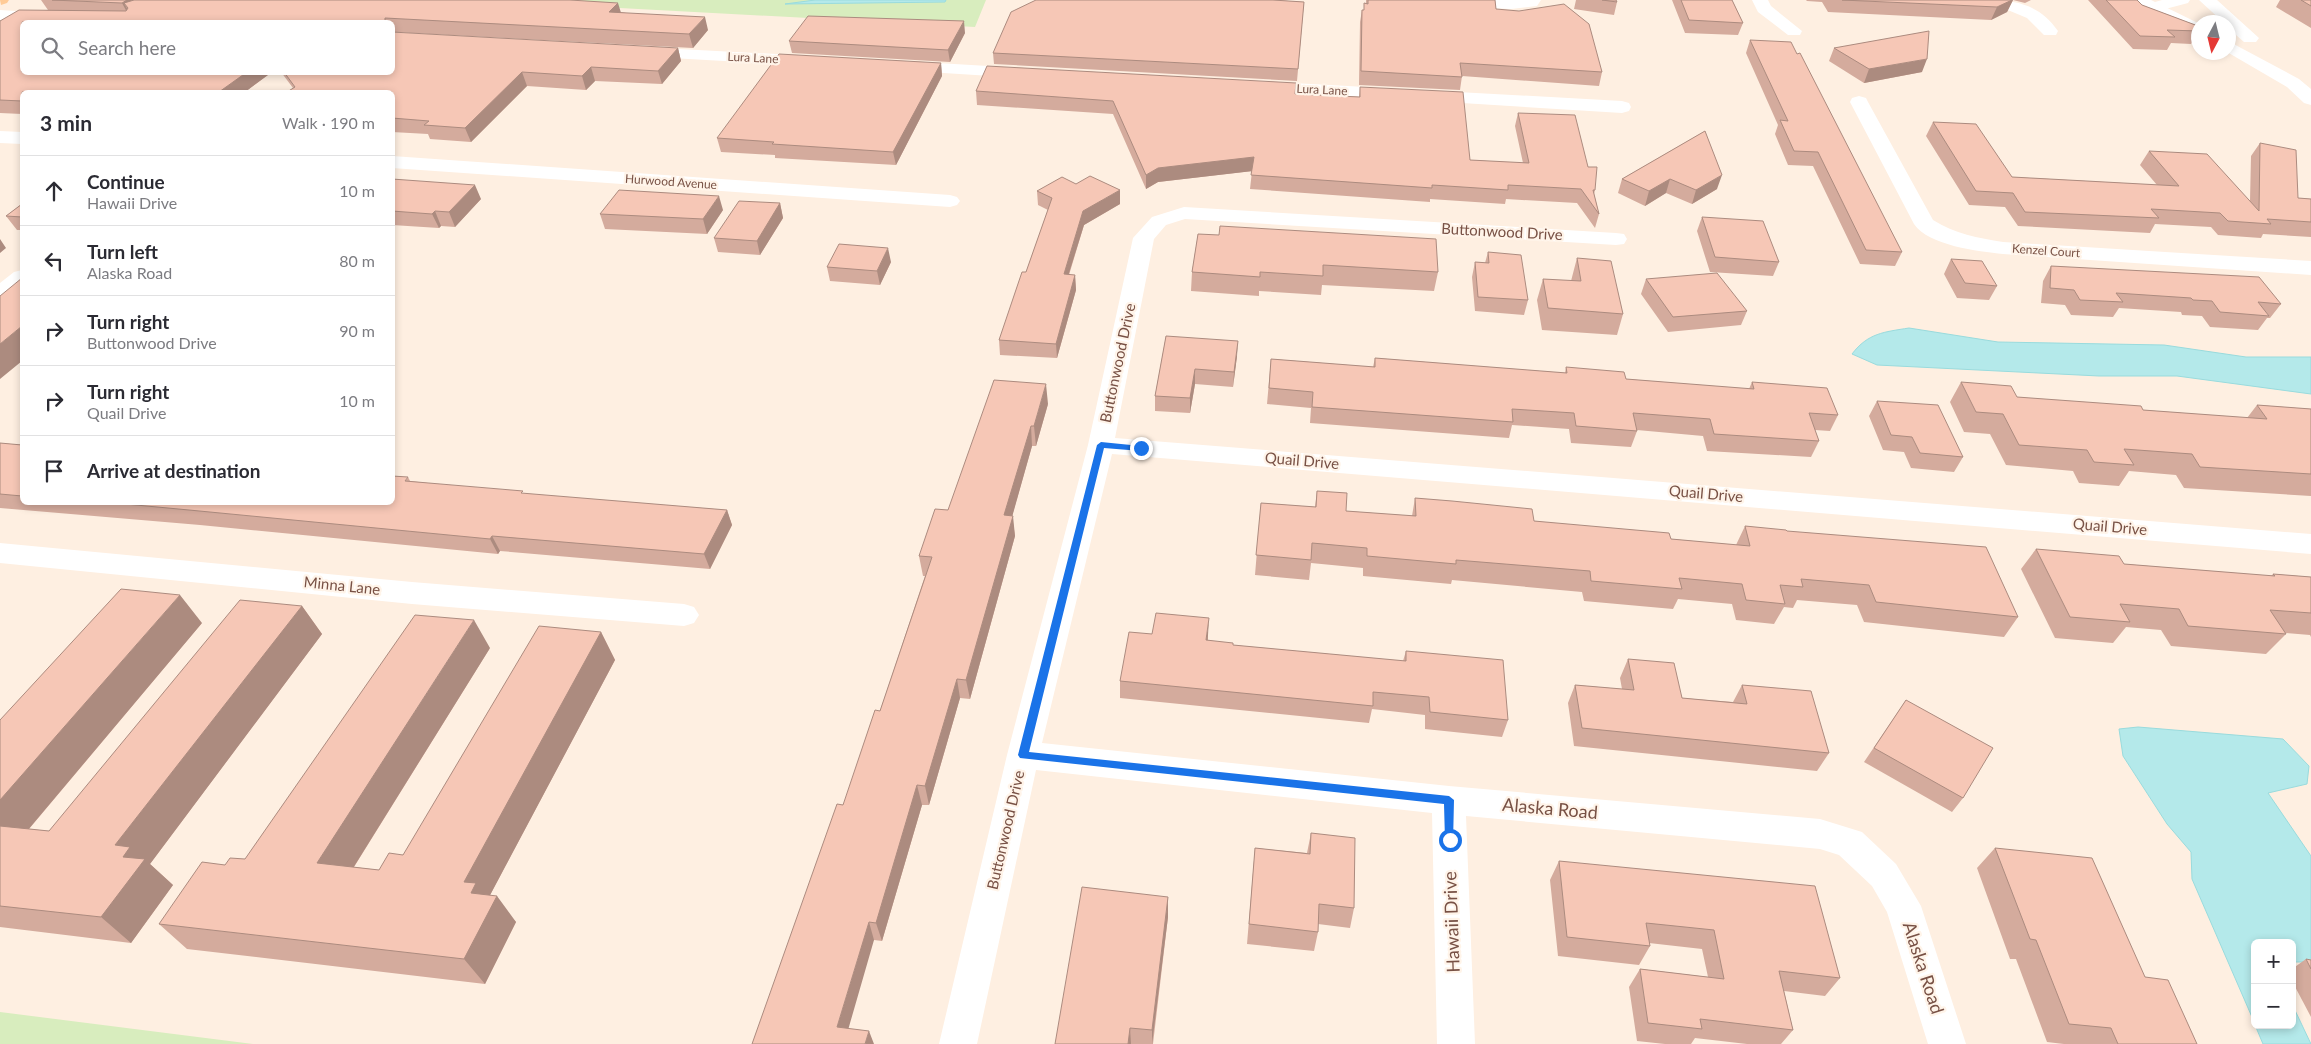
<!DOCTYPE html>
<meta charset="utf-8">
<style>
:root{--surface:#fff;--page:#f7f7f7;--text:#2b2b33;--muted:#7c7c81;--line:#e1e1e2}
body{margin:0;font-family:Lato,sans-serif;background:var(--page);color:var(--text)}
.controls{position:absolute;right:15px;bottom:15px;display:grid;overflow:hidden;border-radius:8px;box-shadow:0 2px 8px #0003}
.controls button{width:45px;height:45px;display:grid;place-items:center;padding:0;border:0;border-bottom:1px solid var(--line);background:var(--surface);color:var(--text);font:25px sans-serif}
.compass{position:absolute;left:2191px;top:15px;width:45px;height:45px;border-radius:50%;background:var(--surface);box-shadow:0 2px 8px #0003;rotate:187deg}
.stop{position:absolute;width:15px;height:15px;margin:-11px;border:4px solid #1a73e8;border-radius:50%;background:#fff}
.stop.end{background:#1a73e8;border-color:#fff;box-shadow:0 1px 5px #0008}
.list{margin:0;padding:0;list-style:none}
h2{display:flex;justify-content:space-between;align-items:center;height:65px;margin:0;padding:0 20px;font-size:21px}
h2 small{font-size:16px;font-weight:400;color:var(--muted)}
.list li{display:grid;grid-template-columns:32px 1fr auto;gap:15px;align-items:center;box-sizing:border-box;height:70px;padding:0 20px;border-top:1px solid var(--line)}
.list b{display:block;font-size:19px;white-space:nowrap}
.list p{margin:0;font-size:16px;white-space:nowrap;color:var(--muted)}
.list em{font-size:16px;font-style:normal;color:var(--muted)}
.icon{flex:none;width:28px;height:28px;fill:none;stroke:currentColor;stroke-width:2;stroke-linecap:round;stroke-linejoin:round}
.map{position:relative;flex:none;width:2311px;height:1044px;overflow:hidden}
.search{position:absolute;background:var(--surface);box-shadow:0 2px 8px #0003;left:20px;top:20px;width:375px;height:55px;display:flex;align-items:center;gap:12px;box-sizing:border-box;padding:0 18px;border-radius:8px;color:var(--muted);font-size:19px}
.panel{position:absolute;background:var(--surface);box-shadow:0 2px 8px #0003;left:20px;top:90px;width:375px;height:415px;border-radius:8px}
.map>svg:first-child{display:block}
.green{fill:#d8edbe}
.water{fill:#b4e9ea;stroke:#99dbdd}
.lines{fill:none;stroke-linecap:round;stroke-linejoin:round}
.minor{fill:#fff;fill-rule:evenodd}
.tertiary{fill:#fff;fill-rule:evenodd}
.primary{fill:#ffcb97;fill-rule:evenodd}
.wall{fill:#d4ab9d}
.shaded-wall{fill:#ac8b7f}
.building{fill:#f6c7b6;stroke:#ac8b7f}
.route{fill:#1a73e8}
.labels{text-anchor:middle;stroke-width:4.5;stroke-linejoin:round;paint-order:stroke}
.far-street-label{font-size:12px;fill:#785145;stroke:#fff4e9}
.street-label{font-size:15px;fill:#785145;stroke:#fff4e9}
.near-street-label{font-size:18px;fill:#785145;stroke:#fff4e9}
</style>
<div class="map">
<svg width="2311" height="1044" viewBox="0 0 2311 1044">
<rect width="100%" height="100%" fill="#feefe1"/>
<!-- green -->
<path class="green" d="M470 0H986L975 27Z
M0 1012 253 1044H0Z"/>
<!-- water -->
<path class="water" d="M815 0H946L945 2 785 4Z
M1909 328 1998 342 2164 345 2246 357H2311V394L2177 376H2099L1877 365 1852 354C1868 333 1884 332 1909 328Z
M2138 727 2283 739 2309 766 2307 784 2268 793 2311 856V962H2292V943H2255V1024L2192 879 2191 852 2167 824 2123 756 2119 729Z
M2292 1004 2311 1044H2263L2255 1025H2292Z"/>
<g class="lines">
<!-- minor -->
<path class="minor" d="M1413 0H1541L1537 6 1511 9 1421 5 1415 3Z
M1752 0H1768L1771 6 1802 31 1800 35H1788L1758 12Z
M1989 0C2018 0 2041 6 2058 31L2056 35H2044L2027 18 1991 3Z
M2162 0H2190L2188 3 2154 12 2148 10 2146 7 2148 4Z
M2199 0H2217L2259 38 2256 42H2244L2228 28V22H2223Z
M0 10 46 13 52 14 54 18 48 22 0 20Z
M641 47 813 56 819 57 822 61 819 65 813 66 635 56 632 52 635 48Z
M903 61 1022 68 1028 69 1031 73 1028 77 1022 78 897 70 894 66 897 62Z
M1258 81 1622 101 1629 103 1631 107 1629 111 1622 113 1252 90 1249 86 1252 82Z
M1859 96 1866 98 1868 102 1933 220C1955 234 1978 238 2003 242L2311 261V275L2003 254C1978 251 1929 246 1914 224L1850 102 1852 98Z
M0 131 22 132V144L0 143Z
M392 156 950 195 957 197 960 201 957 205 950 207 392 168Z
M1184 207 1616 233 1624 234 1627 239 1624 244 1616 245 1185 219 1166 225 1154 239 1115 438 2311 534V554L1112 454 1042 743 1449 786 1820 819 1862 832 1896 864 1921 906 1966 1044H1928L1887 912 1872 886 1839 855 1820 849 1466 816 1475 1044H1437L1432 813 1036 770 977 1044H939L1007 755 1088 445 1133 238 1152 217Z
M22 270V287L8 299 0 301V283L14 272Z
M0 543 412 582 684 604 694 607 699 615 694 623 684 626 412 604 0 563Z"/>
<!-- tertiary -->
<path class="tertiary" d="M2130 0H2151L2198 23V34L2132 3Z
M2228 41 2299 79 2311 89V105L2304 103 2287 87 2227 52H2228Z"/>
<!-- primary -->
<path class="primary" d="M0 0H9L7 3 1 5Z"/>
</g>
<!-- wall -->
<path class="wall" d="M41 0H570L621 12 708 30 693 48 392 32V22H22V72H272L245 92H22V114L0 113V21L48 10Z
M1274 0 1304 2 1297 81 994 64 993 53Z
M1366 0H1495L1496 9 1602 72 1599 86 1462 76 1460 90 1359 85 1360 22 1362 10H1364V3H1366Z
M1576 0H1616L1617 2 1614 15 1574 9Z
M1672 0H1732L1743 23 1738 35 1685 33Z
M1806 0H2031L2025 3 2013 0 2007 12 1991 20 1828 12 1822 2 1807 1Z
M2088 0H2137L2142 5 2198 26V32L2191 44 2171 43 2167 50 2133 49Z
M2280 0H2311V28L2276 7Z
M965 33 950 62 792 53 789 41Z
M1750 40 1902 252 1895 266 1860 264 1813 166 1788 165 1775 134 1778 125 1746 53Z
M678 48 681 61 662 84 595 81 586 90 527 86 471 142 430 139 428 134 392 132V92L293 88 281 72H392Z
M1834 48 1922 72 1864 83 1829 61Z
M941 63 942 76 896 165 775 158V155L721 152 717 138Z
M1360 87 1470 160 1523 163 1515 126 1518 113 1588 167 1595 190 1594 194 1599 214 1595 228 1577 203 1506 199 1505 204 1430 199V202L1250 189 1252 171 1158 182 1146 189 1113 114 977 105 976 91 1296 94 1359 97Z
M1933 122 2012 177 2157 185 2140 165 2149 151 2250 201 2251 156 2260 143 2298 198 2311 199V237L2263 234 2261 238 2218 235 2211 227 2155 224 2150 233 2018 226 2005 207 1969 205 1926 136Z
M1705 131 1717 189 1692 204 1666 193 1645 206 1618 193 1622 179Z
M392 179 481 199 455 227 441 226 439 228 392 225Z
M1037 191 1120 204 1084 225 1069 275H1075L1076 290 1057 358 1000 355 999 340 1026 272 1048 210 1038 205Z
M780 203 783 218 760 255 718 252 714 238Z
M22 204V230H17L6 216Z
M723 210 707 234 605 229 600 214Z
M1702 217 1779 262 1773 276 1710 272 1697 231Z
M1198 234 1438 272 1434 291 1322 285 1321 295 1259 291V296L1191 291 1192 272Z
M1488 252 1528 300 1524 315 1475 311 1472 277 1475 262 1485 263Z
M1577 258 1623 314 1617 335 1542 330 1537 300 1543 279 1571 281Z
M1951 259 1997 286 1989 300 1957 298 1944 274Z
M891 262 880 285 830 281 827 267Z
M2051 266 2281 304 2270 318H2267L2258 330 2210 327 2202 316 2182 315 2181 312 2119 308 2113 317 2071 315 2065 305 2041 303 2043 281Z
M1646 279 1747 311 1741 325 1668 332 1641 294Z
M1166 336 1237 356 1233 387 1195 384 1190 413 1155 411V396Z
M1375 358 1565 373 1566 367 1626 379 1749 389 1752 382 1838 415 1830 431 1815 430 1819 441 1811 457 1707 451 1703 436 1637 430V431L1631 447 1571 443 1569 429 1512 425 1509 438 1310 423 1311 408 1267 404 1271 359 1373 367Z
M1961 382 2017 397 2143 410 2247 418 2257 405 2311 409V496L2184 488 2176 475 2129 471 2119 486 2079 483 2073 471 2006 465 1990 434 1964 432 1950 402Z
M1877 401 1963 457 1954 472 1911 468 1904 452 1883 450 1869 416Z
M1048 404 1036 446H1032L1012 516 1015 536 970 699 960 698 929 805H922L882 941 874 940 752 1044 880 711 925 576H923L919 556 948 510Z
M0 443 22 445V502H392L408 477 410 481 524 494 727 510 732 525 710 569 500 551 498 554 200 525 0 508Z
M1317 491 1346 511 1412 516 1415 498 1534 521 1671 539 1736 545 1745 526 1787 531 2018 617 2004 637 1864 622 1857 605 1797 600 1793 608 1784 607 1774 624 1736 620 1732 604 1678 599 1673 609 1584 601 1582 592 1452 580 1451 584 1363 576V568L1311 563 1309 580 1255 575 1261 503 1315 507Z
M2036 549 2124 564 2271 576 2273 574 2311 577V637L2310 635 2285 633 2286 634 2266 654 2171 646 2161 630 2126 627 2113 643 2055 638 2021 569Z
M302 606 322 634 150 864 173 885 131 943 0 927V720L202 623 29 829 49 831Z
M601 632 615 660 490 895 516 922 485 984 187 949 159 924 225 865 245 859 490 648 354 867 379 870 403 855Z
M1152 634 1208 635V640L1233 645 1403 661 1406 651 1508 720 1502 737 1425 729V715L1372 709 1369 723 1120 698V681Z
M1628 659 1682 698 1733 702 1742 685 1829 753 1817 771 1574 746 1568 703 1575 685 1622 689 1620 678Z
M1906 700 1963 798 1952 812 1864 762Z
M1311 833 1354 908 1350 928 1318 924V932L1314 951 1247 944 1255 848 1307 853Z
M1995 848 2145 977 2197 1044H2064L2047 1042 2016 959H2010L1977 868Z
M1559 861 1840 978 1825 996 1784 991 1793 1030 1781 1044H1747L1695 1038 1691 1044H1665L1637 1041 1629 987 1640 969 1708 977 1702 949 1649 943 1650 946 1639 965 1558 956 1550 880Z
M1168 897V917L1153 1044H1055Z
M2306 959 2311 960V1017L2292 981V969Z"/>
<!-- shaded-wall -->
<path class="shaded-wall" d="M127 0H152L124 3 130 14H128L122 3Z
M2012 0H2013L2007 12 1991 20 1997 7Z
M618 3 622 16 609 12Z
M705 17 708 30 693 48 689 34Z
M964 21 965 33 950 62 948 50Z
M678 48 681 61 662 84 658 71Z
M1927 59 1922 72 1864 83 1869 69Z
M941 63 942 76 896 165 893 152Z
M591 67 595 81 586 90 582 76Z
M247 72H272L245 92H219Z
M522 72 527 86 471 142 465 128Z
M1254 157 1253 171 1158 182 1146 189V175L1158 168Z
M1722 175 1717 189 1692 204 1696 190Z
M1670 179 1666 193 1645 206 1649 191Z
M475 185 481 199 455 227 449 212Z
M1120 190V204L1084 225 1064 289V274L1083 211Z
M719 196 723 210 707 234 703 219Z
M780 203 783 218 760 255 757 241Z
M435 211 441 226 439 228 432 214Z
M0 239 6 248 0 253Z
M888 248 891 262 880 285 877 271Z
M1075 275 1076 290 1057 358 1056 344Z
M22 326V361L0 379V344Z
M1238 341 1237 356 1233 387 1234 372Z
M1195 369V384L1190 413V398Z
M1046 384 1048 404 1036 446 1034 426Z
M1031 426 1032 446 1007 535 1004 515Z
M727 510 732 525 710 569 704 554Z
M1013 516 1015 536 970 699 966 680Z
M492 536 500 551 498 554 490 539Z
M180 595 202 623 11 850 0 841V800Z
M302 606 322 634 150 864 173 885 131 943 101 917 123 857 115 845Z
M1209 618 1208 635 1206 658V640Z
M474 620 490 648 340 889 317 863Z
M601 632 615 660 488 899 497 896 516 922 485 984 464 959 471 893 464 882Z
M957 679 960 698 929 805 925 786Z
M917 785 922 805 882 941 876 923Z
M1168 897V917L1152 1044V1030Z
M869 922 874 940 844 1044 837 1027Z
M1130 1028 1131 1044H1128Z
M869 1031 874 1044H865Z"/>
<!-- building -->
<path class="building" d="M52 0H127L122 3Z
M134 0H570L618 3 609 12 705 17 689 34 385 18V22H22V72H247L219 92H22V101L0 100V21L19 10 126 11 128 8 124 3Z
M1036 0H1273L1304 2 1298 69 993 53 1011 12Z
M1368 0H1495L1496 9 1519 11 1564 4 1589 24 1602 72 1460 63 1462 77 1361 71 1362 10H1364V3L1368 4Z
M1602 0H1616L1617 2Z
M1681 0H1732L1743 23 1689 20Z
M1842 0H2012L1997 7Z
M2106 0H2137L2142 5 2198 26V31L2167 30 2175 37 2140 36Z
M2301 0H2311V6Z
M808 16 964 21 948 50 789 41Z
M1929 31 1927 59 1869 69 1834 48Z
M392 32 678 48 658 71 591 67 582 76 522 72 465 128 424 125 429 121 392 118V92H287L295 87 284 72H392Z
M1750 40 1791 42 1797 54 1800 53 1902 252 1866 250 1818 152 1794 151 1780 120 1788 121Z
M779 54 941 63 893 152 772 144 774 142 717 138Z
M987 66 1296 83 1295 94 1360 97V87L1463 92 1470 160 1529 163 1518 113 1575 115 1588 167H1597L1595 190H1593L1599 214 1581 189 1508 185V190L1432 185V188L1251 175 1254 157 1158 168 1146 175 1113 101 976 91Z
M1933 122 1976 124 2012 177 2179 186 2149 151 2207 154 2259 211 2260 143 2296 150 2298 198 2311 199V222L2267 219 2271 224 2228 221 2220 213 2151 209 2159 218 2025 212 2013 193 1976 191Z
M1705 131 1722 175 1696 190 1670 179 1649 191 1622 179Z
M1090 176 1120 190 1083 211 1064 274 1075 275 1056 344 999 340 1022 272H1026L1052 198 1037 191 1062 177 1076 184Z
M392 179 475 185 449 212 435 211 432 214 392 211Z
M619 190 719 196 703 219 600 214Z
M739 201 780 203 757 241 714 238Z
M22 204V217L6 216Z
M1702 217 1763 221 1779 262 1715 257Z
M1220 226 1436 239 1438 272 1323 265V276L1260 272V277L1192 272 1198 234 1219 235Z
M839 244 888 248 877 271 827 267Z
M1488 252 1521 255 1528 300 1478 297 1475 262 1489 263Z
M1577 258 1611 261 1623 314 1548 308 1543 279 1581 281Z
M1951 259 1982 261 1997 286 1965 283Z
M2051 266 2259 277 2281 304 2258 302 2269 316 2220 312 2212 301 2193 300 2191 298 2116 293 2123 302 2080 300 2074 290 2050 288Z
M1717 273 1747 311 1673 317 1646 279Z
M22 278V326L0 344V296Z
M1166 336 1238 341 1234 372 1195 369 1190 398 1155 396Z
M1375 358 1567 373 1566 367 1624 372 1626 379 1754 389 1752 382 1827 388 1838 415 1809 413 1819 441 1714 434 1710 419 1633 413 1637 431 1576 426 1574 413 1512 409 1513 422 1312 407 1313 392 1269 388 1271 359 1375 367Z
M994 380 1046 384 1034 426H1031L1004 515 1013 516 966 680 957 679 925 786 917 785 876 923 869 922 837 1027 869 1031 865 1044H752L837 804 843 805 875 710 880 711 932 557 919 556 935 509 948 510Z
M1961 382 2011 386 2017 397 2141 406 2143 410 2267 419 2257 405 2311 409V474L2200 467 2192 454 2124 449 2134 465 2094 462 2087 450 2019 445 2003 414 1976 412Z
M1877 401 1938 405 1963 457 1920 453 1912 437 1891 435Z
M0 443 22 445V496L0 494Z
M392 476 408 477 405 481 523 491 521 493 727 510 704 554 492 536 490 539 189 510 104 502H392Z
M1317 491 1347 493 1346 511 1416 516 1415 498 1452 501 1532 509 1534 521 1669 533 1671 539 1750 546 1745 526 1786 530 1787 531 1986 547 2018 617 1876 602 1869 585 1801 579 1803 587 1780 585 1785 604 1746 600 1742 584 1679 578 1682 589 1591 581 1590 571 1456 560V564L1367 556V548L1312 543 1311 560 1256 555 1261 503 1316 507Z
M2036 549 2119 556 2124 564 2275 576 2273 574 2311 577V613L2270 610 2286 634 2188 626 2179 609 2120 604 2130 622 2070 617Z
M121 589 180 595 0 800V720Z
M240 600 302 606 115 845 130 847 123 857 145 859 101 917 0 906V826L49 831Z
M1156 613 1209 618 1206 640 1233 643V645L1406 661V651L1503 660 1508 720 1430 712 1429 697 1373 692V706L1120 681 1129 632 1152 634Z
M415 615 474 620 317 863 379 870 389 853 403 855 539 626 601 632 464 882 476 883 471 893 497 896 464 959 159 924 202 862 225 865 230 858 245 859Z
M1628 659 1674 663 1682 698 1747 704 1742 685 1811 691 1829 753 1582 728 1575 685 1634 690Z
M1906 700 1993 748 1963 798 1874 748Z
M1311 833 1355 838 1354 908 1319 904 1318 932 1249 924 1255 848 1310 854Z
M1995 848 2092 858 2145 977 2168 980 2197 1044H2118L2111 1028 2069 1024 2036 940 2030 939Z
M1559 861 1815 886 1840 978 1779 971 1793 1030 1700 1019 1702 1029 1648 1023 1640 969 1724 979 1714 930 1646 923 1650 946 1567 937Z
M1082 887 1168 897 1152 1030 1130 1028 1128 1044H1055Z
M2306 959 2311 960V969Z"/>
<!-- route -->
<path class="route" d="M1101 442 1141 446 1145 448 1141 451 1104 448 1029 752 1449 796 1454 800 1453 843H1446L1445 840 1444 804 1020 758 1018 755 1097 445Z"/>
<g class="labels">
<!-- far-street labels -->
<g class="far-street-label">
<text transform="translate(753 58) rotate(3)" y="4">Lura Lane</text>
<text transform="translate(1322 90) rotate(3)" y="4">Lura Lane</text>
<text transform="translate(671 182) rotate(4)" y="4">Hurwood Avenue</text>
<text transform="translate(2046 251) rotate(4)" y="4">Kenzel Court</text>
</g>
<!-- street labels -->
<g class="street-label">
<text transform="translate(1502 232) rotate(3)" y="5">Buttonwood Drive</text>
<text transform="translate(1118 363) rotate(-78)" y="5">Buttonwood Drive</text>
<text transform="translate(1302 461) rotate(5)" y="5">Quail Drive</text>
<text transform="translate(1706 494) rotate(5)" y="5">Quail Drive</text>
<text transform="translate(2110 527) rotate(5)" y="5">Quail Drive</text>
<text transform="translate(342 586) rotate(6)" y="5">Minna Lane</text>
<text transform="translate(1006 830) rotate(-77)" y="5">Buttonwood Drive</text>
</g>
<!-- near-street labels -->
<g class="near-street-label">
<text transform="translate(1550 809) rotate(5)" y="6">Alaska Road</text>
<text transform="translate(1452 922) rotate(-92)" y="6">Hawaii Drive</text>
<text transform="translate(1923 968) rotate(72)" y="6">Alaska Road</text>
</g>
</g>
</svg>
<div class="controls">
<button>+</button>
<button>−</button>
</div>
<svg class="compass" viewBox="-18 -18 36 36"><path d="M0-13l5 13h-10z" fill="#e53935"/><path d="M0 13l5-13h-10z" fill="#7c7c81"/></svg>
<div class="stop" style="left:1450px;top:840px"></div>
<div class="stop end" style="left:1141px;top:448px"></div>
<div class="search"><svg class="icon" aria-label="search" viewBox="0 0 24 24"><circle cx="10" cy="10" r="6"/><path d="M15 15l6 6"/></svg>Search here</div>
<section class="panel">
<h2>3 min<small>Walk · 190 m</small></h2>
<ul class="list">
<li><svg class="icon" aria-label="ahead" viewBox="0 0 24 24"><path d="M12 20V5M6 11l6-6 6 6"/></svg><div><b>Continue</b><p>Hawaii Drive</p></div><em>10 m</em></li>
<li><svg class="icon" aria-label="left" viewBox="0 0 24 24"><path d="M17 20v-9H6M10 6l-5 5 5 5"/></svg><div><b>Turn left</b><p>Alaska Road</p></div><em>80 m</em></li>
<li><svg class="icon" aria-label="right" viewBox="0 0 24 24"><path d="M7 20v-9h11M14 6l5 5-5 5"/></svg><div><b>Turn right</b><p>Buttonwood Drive</p></div><em>90 m</em></li>
<li><svg class="icon" aria-label="right" viewBox="0 0 24 24"><path d="M7 20v-9h11M14 6l5 5-5 5"/></svg><div><b>Turn right</b><p>Quail Drive</p></div><em>10 m</em></li>
<li><svg class="icon" aria-label="arrive" viewBox="0 0 24 24"><path d="M6 21V4h12l-3 4 3 4H6"/></svg><div><b>Arrive at destination</b></div></li>
</ul>
</section>
</div>
